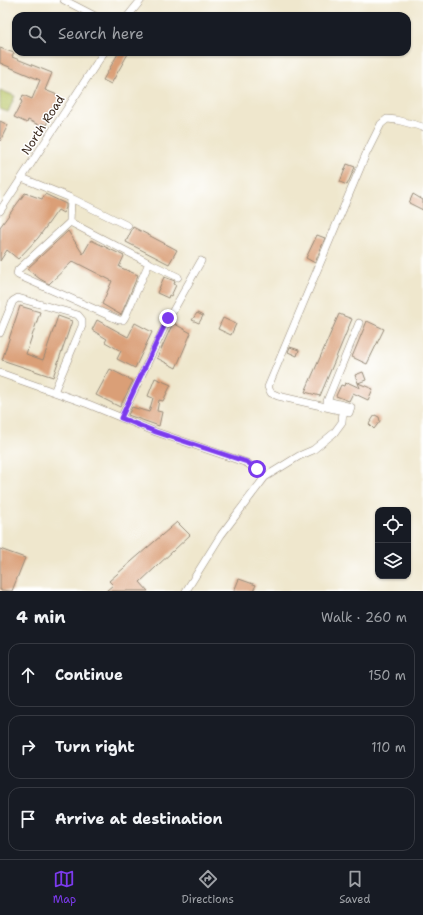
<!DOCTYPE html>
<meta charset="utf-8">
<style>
:root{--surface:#171b24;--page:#242831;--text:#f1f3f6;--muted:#9ea1a6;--line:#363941;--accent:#7c3aed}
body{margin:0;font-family:"Shantell Sans",sans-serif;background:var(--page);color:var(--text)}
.controls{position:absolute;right:12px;bottom:12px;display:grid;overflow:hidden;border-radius:8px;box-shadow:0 1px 3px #0004}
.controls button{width:36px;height:36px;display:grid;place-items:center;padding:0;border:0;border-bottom:1px solid var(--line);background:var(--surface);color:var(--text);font:20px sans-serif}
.stop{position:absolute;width:12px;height:12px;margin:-9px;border:3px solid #7c3aed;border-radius:50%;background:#fff}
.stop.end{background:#7c3aed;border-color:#fff;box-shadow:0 1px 4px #0008}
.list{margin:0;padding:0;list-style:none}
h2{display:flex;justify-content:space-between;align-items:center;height:52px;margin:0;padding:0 16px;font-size:17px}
h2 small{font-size:13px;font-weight:400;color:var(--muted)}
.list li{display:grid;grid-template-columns:26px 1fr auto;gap:12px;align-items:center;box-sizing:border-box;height:64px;margin:0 8px 8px;padding:0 8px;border:1px solid var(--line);border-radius:12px}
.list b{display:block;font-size:15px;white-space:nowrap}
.list em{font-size:13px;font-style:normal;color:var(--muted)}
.icon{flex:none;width:22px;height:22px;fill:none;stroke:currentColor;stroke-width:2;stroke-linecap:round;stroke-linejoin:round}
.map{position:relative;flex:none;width:423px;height:591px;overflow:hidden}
.search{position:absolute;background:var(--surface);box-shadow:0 1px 3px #0004;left:12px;right:12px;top:12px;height:44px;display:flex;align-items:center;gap:10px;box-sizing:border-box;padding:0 14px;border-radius:12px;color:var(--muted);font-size:15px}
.sheet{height:268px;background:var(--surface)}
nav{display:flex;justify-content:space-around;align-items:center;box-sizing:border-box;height:56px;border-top:1px solid var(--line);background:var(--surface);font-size:11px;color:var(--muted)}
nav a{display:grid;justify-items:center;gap:2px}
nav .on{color:var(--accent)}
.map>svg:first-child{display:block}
.green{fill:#b9c668;stroke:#7a7843}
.building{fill:#da9f77}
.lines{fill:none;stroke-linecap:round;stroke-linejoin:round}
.street-casing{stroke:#958876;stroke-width:8}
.street{stroke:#fff;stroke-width:7}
.route{stroke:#7c3aed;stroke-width:5}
.labels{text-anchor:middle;stroke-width:3;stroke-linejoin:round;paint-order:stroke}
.street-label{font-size:12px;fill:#3b2a1e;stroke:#fff}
</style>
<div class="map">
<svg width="423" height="591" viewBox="0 0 423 591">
<rect width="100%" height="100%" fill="#fff"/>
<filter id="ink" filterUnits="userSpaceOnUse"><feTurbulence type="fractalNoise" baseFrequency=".025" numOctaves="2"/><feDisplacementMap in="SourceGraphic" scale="8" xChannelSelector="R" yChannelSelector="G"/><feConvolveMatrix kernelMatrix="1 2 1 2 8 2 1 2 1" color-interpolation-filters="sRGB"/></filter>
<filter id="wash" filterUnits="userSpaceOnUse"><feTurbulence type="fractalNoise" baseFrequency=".012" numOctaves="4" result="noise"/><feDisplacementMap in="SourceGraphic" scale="16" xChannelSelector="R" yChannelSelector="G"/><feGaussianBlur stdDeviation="0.9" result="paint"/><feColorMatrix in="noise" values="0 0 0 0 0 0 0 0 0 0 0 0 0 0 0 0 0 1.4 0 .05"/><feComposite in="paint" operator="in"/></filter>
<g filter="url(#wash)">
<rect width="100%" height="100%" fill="#efe7cd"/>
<!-- green -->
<path class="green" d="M0 90 15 96 8 112 0 109Z"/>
<g id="blocks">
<!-- building -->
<path class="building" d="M0 48 14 53 12 57 52 73 45 90 60 96 46 125 42 123 41 126 28 120 27 123 14 117 22 102 21 101 23 95 32 99 40 80 0 63Z
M119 52H129L111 84 103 80Z
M0 121 8 125 0 141Z
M347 164 355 167 347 185 340 182Z
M25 193 42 199 45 194 66 204V208L63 213 58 210 38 238 18 259 7 250 0 261V227Z
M413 194 423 200V210L409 203Z
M133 227 177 250 169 264 126 242Z
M68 231 83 254 91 240 124 256 119 267 138 275 121 315 102 304 112 281 73 261 49 284 40 279 27 269Z
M317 235 325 238 315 263 306 258Z
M164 277 175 281 174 284 176 285 171 296 169 295 168 298 157 293Z
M20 306 40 312 26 354 43 360 58 316 72 321 53 377 2 360Z
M197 313 203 316 199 323 192 320Z
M339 314 352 319 320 396 305 392Z
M223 318 236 324 231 335 218 329Z
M97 320 128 337 135 323 152 332 135 368 117 359 121 351 105 342 107 339 92 330Z
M367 321 384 329 367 364 352 357Z
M173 323 191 333 176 368 157 358Z
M290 347 299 350 297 356 288 352Z
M110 369 133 381 120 407 96 395Z
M363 372 366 380 358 383 373 389 368 400 353 393 349 401 336 396 341 385 344 386 345 383 348 384 349 383 360 388 355 375Z
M155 378 171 385 163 401 159 400 157 411 162 412 159 426 128 415 132 407 149 412 153 398 148 396Z
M375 415 379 417 380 421 374 429 369 424Z
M177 522 190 535 140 582 148 591H106L113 585 109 581Z
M0 549 25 558 12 591 0 590Z
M239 579 256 585 253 591H234Z"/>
</g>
</g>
<g filter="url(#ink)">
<use href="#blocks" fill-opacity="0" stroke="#958876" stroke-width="1"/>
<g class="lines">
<defs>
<path id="street" d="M64 0 95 16
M128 16 141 0
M22 178 71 198 70 222 149 263
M71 198 128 226
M0 211 104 52
M70 222 18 270 17 274 18 275 119 320H123L125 317 149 263 178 277
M0 333 13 301 18 298 78 315 82 320V326L54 392
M0 373 88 404 156 432 247 463 265 477
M349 413 351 407 327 401 359 323
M121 418 169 318 201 261
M186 591 221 535 265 477 299 456 313 450 334 433 342 422 343 411 278 396 271 393 268 387 366 154 381 124 387 119 397 120 423 127"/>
</defs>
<!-- street casing -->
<use href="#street" class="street-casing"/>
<!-- street -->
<use href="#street" class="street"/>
</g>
</g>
<g class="lines" filter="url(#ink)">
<!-- route -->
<path class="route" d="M168 318 121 418 156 432 247 462 257 469"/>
</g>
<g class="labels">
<!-- street labels -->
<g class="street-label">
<text transform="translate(43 125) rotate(-57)" y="4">North Road</text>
</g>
</g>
</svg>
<div class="controls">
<button><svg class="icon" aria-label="locate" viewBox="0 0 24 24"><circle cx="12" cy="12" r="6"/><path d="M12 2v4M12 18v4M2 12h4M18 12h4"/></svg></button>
<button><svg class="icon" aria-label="layers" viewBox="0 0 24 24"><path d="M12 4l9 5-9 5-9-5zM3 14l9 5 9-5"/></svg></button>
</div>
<div class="stop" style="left:257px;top:469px"></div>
<div class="stop end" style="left:168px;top:318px"></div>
<div class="search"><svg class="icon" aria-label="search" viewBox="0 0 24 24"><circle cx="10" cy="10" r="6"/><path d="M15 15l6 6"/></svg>Search here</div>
</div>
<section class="sheet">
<h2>4 min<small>Walk · 260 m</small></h2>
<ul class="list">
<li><svg class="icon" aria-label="ahead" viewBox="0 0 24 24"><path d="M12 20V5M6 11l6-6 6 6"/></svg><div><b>Continue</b></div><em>150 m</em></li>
<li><svg class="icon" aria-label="right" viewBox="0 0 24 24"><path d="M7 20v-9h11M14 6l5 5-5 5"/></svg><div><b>Turn right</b></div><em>110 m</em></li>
<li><svg class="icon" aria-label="arrive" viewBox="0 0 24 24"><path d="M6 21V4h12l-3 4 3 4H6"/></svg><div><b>Arrive at destination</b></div></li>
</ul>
</section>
<nav>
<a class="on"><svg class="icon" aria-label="map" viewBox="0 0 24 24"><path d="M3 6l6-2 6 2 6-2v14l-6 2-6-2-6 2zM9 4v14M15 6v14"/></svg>Map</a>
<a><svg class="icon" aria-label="directions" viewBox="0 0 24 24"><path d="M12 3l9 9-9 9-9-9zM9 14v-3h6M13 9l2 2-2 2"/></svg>Directions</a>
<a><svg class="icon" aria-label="saved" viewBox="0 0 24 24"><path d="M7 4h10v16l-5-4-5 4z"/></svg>Saved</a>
</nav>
